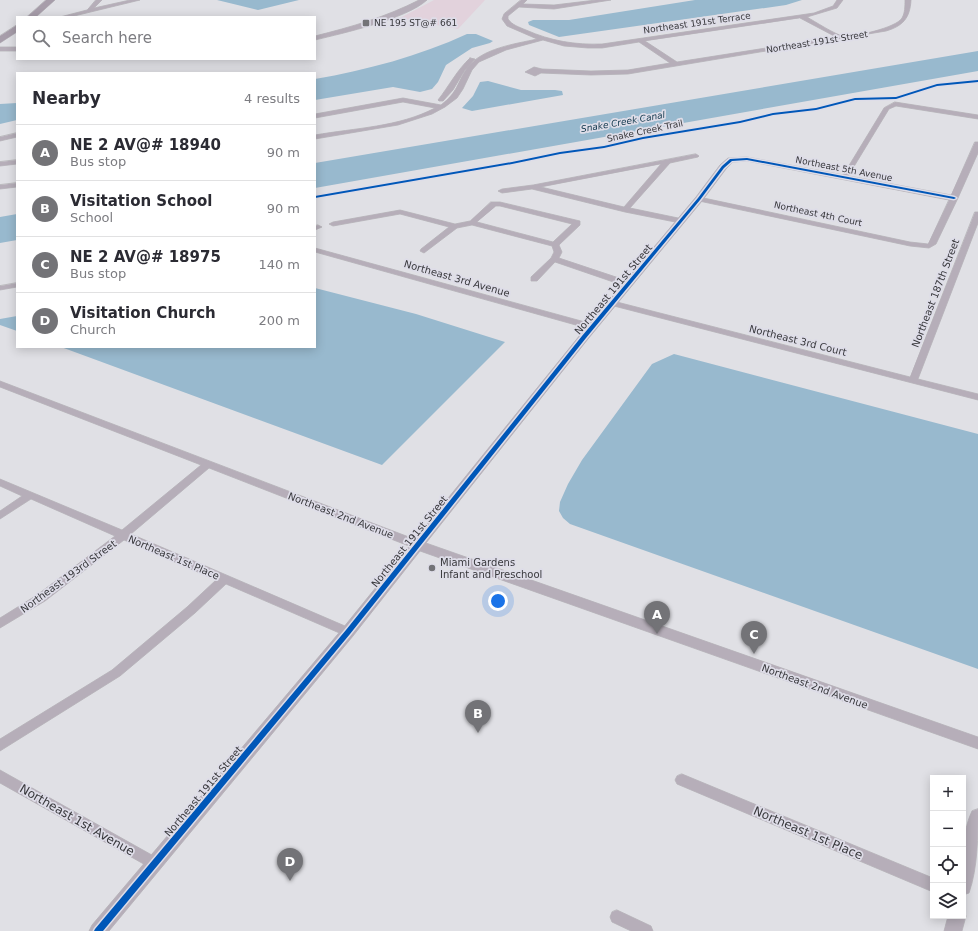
<!DOCTYPE html>
<meta charset="utf-8">
<style>
:root{--surface:#fff;--page:#f2f2f3;--text:#2b2b33;--muted:#7c7c81;--line:#e1e1e2;--accent:#737377}
body{margin:0;font-family:"DejaVu Sans",sans-serif;background:var(--page);color:var(--text)}
.controls{position:absolute;right:12px;bottom:12px;display:grid;overflow:hidden;border-radius:0px;box-shadow:0 2px 10px #0003}
.controls button{width:36px;height:36px;display:grid;place-items:center;padding:0;border:0;border-bottom:1px solid var(--line);background:var(--surface);color:var(--text);font:20px sans-serif}
.you{position:absolute;left:498px;top:601px;width:14px;height:14px;margin:-10px;border:3px solid #fff;border-radius:50%;background:#1a73e8;box-shadow:0 0 0 6px #1a73e833}
.badge{display:grid;place-items:center;width:26px;height:26px;border-radius:50%;background:var(--accent);color:#fff;font-size:13px;font-weight:700}
.pin{position:absolute;translate:-50% -33px;filter:drop-shadow(0 1px 2px #0008)}
.pin::after{content:'';position:absolute;top:21px;width:14px;height:12px;background:inherit;clip-path:polygon(0 0,100% 0,50% 100%)}
.list{margin:0;padding:0;list-style:none}
h2{display:flex;justify-content:space-between;align-items:center;height:52px;margin:0;padding:0 16px;font-size:17px}
h2 small{font-size:13px;font-weight:400;color:var(--muted)}
.list li{display:grid;grid-template-columns:26px 1fr auto;gap:12px;align-items:center;box-sizing:border-box;height:56px;padding:0 16px;border-top:1px solid var(--line)}
.list b{display:block;font-size:15px;white-space:nowrap}
.list p{margin:0;font-size:13px;white-space:nowrap;color:var(--muted)}
.list em{font-size:13px;font-style:normal;color:var(--muted)}
.icon{flex:none;width:22px;height:22px;fill:none;stroke:currentColor;stroke-width:2;stroke-linecap:round;stroke-linejoin:round}
.map{position:relative;flex:none;width:978px;height:931px;overflow:hidden}
.search{position:absolute;background:var(--surface);box-shadow:0 2px 10px #0003;left:16px;top:16px;width:300px;height:44px;display:flex;align-items:center;gap:10px;box-sizing:border-box;padding:0 14px;border-radius:0px;color:var(--muted);font-size:15px}
.panel{position:absolute;background:var(--surface);box-shadow:0 2px 10px #0003;left:16px;top:72px;width:300px;height:276px;border-radius:0px}
.map>svg:first-child{display:block}
.green{fill:#e2d2dc}
.water{fill:#98b9ce}
.lines{fill:none;stroke-linecap:round;stroke-linejoin:round}
.minor-casing{stroke:#bcbcbf;stroke-width:1}
.tertiary-casing{stroke:#bcbcbf;stroke-width:1}
.primary-casing{stroke:#bcbcbf;stroke-width:1}
.minor{fill:#b6aeb9;fill-rule:evenodd}
.tertiary{fill:#b6aeb9;fill-rule:evenodd}
.primary{fill:#a79daa;fill-rule:evenodd}
.cycleway-casing{stroke:#dedde8;stroke-width:3}
.cycleway{fill:#0057b8;fill-rule:evenodd}
.poi-dot{fill:#737377;stroke:#dedde8;stroke-width:1.5}
.labels{text-anchor:middle;stroke-width:3.5;stroke-linejoin:round;paint-order:stroke}
.far-poi-label{font-size:9px;fill:#38383c;stroke:#dedde8;text-anchor:start}
.far-street-label{font-size:9px;fill:#38383c;stroke:#dedde8}
.far-water-label{font-size:9px;font-style:italic;fill:#0d3449;stroke:#dedde8}
.street-label{font-size:10px;fill:#38383c;stroke:#dedde8}
.poi-label{font-size:10px;fill:#38383c;stroke:#dedde8;text-anchor:start}
.near-street-label{font-size:12px;fill:#38383c;stroke:#dedde8}
</style>
<div class="map">
<svg width="978" height="931" viewBox="0 0 978 931">
<rect width="100%" height="100%" fill="#e0e0e5"/>
<!-- green -->
<path class="green" d="M434 0H485L458 29 400 18Z"/>
<!-- water -->
<path class="water" d="M217 0H299L258 10Z
M695 0H802L786 5 559 37 529 25 528 22 533 20H569Z
M467 34H476L493 41 490 43 472 48 446 65 438 82 432 89 420 92 393 87 315 100V79C367 70 419 56 467 34Z
M978 51V71L315 188V163Z
M488 81 521 90H555L562 91 563 95 472 111 462 108 473 96 480 82Z
M17 103V120L0 124V104Z
M17 214V240L0 243V217Z
M315 288 416 314 505 342 382 465 61 347H315Z
M17 316V331L0 325V319Z
M674 354 978 434V669L570 524 563 518 559 511 560 502 568 484 582 460 652 364Z"/>
<g class="lines">
<defs>
<path id="minor" d="M96 0H102L94 8 130 0H140L70 17H60L87 10Z
M521 0H527L523 4 554 5 596 0H611L554 9 519 7 508 16V19C512 25 519 27 526 30 551 41 575 45 602 44L814 13 833 6 837 0H843L837 8 807 17C814 21 836 35 843 36 854 37 896 28 902 18 905 13 905 6 905 0H911C910 18 903 26 886 31L628 74 591 75 541 73 535 76 525 72 534 67 542 69 591 71 628 70 670 63 639 42 602 48H588L564 46 543 40 506 50 479 62 472 70 463 89 457 98 445 107 432 114 398 125 315 139V135C355 128 399 127 435 108L403 102 315 118V114L403 98 441 105C458 92 457 83 467 68 482 48 515 44 537 39L507 26 502 19 504 14ZM800 18 836 37 677 62 645 41Z
M470 58 475 59 465 70 453 90 443 101H439L438 100C449 86 457 70 470 58Z
M895 102 978 115V119L896 106 889 109 847 178H843L842 177 884 108Z
M17 133V137L0 141V137Z
M696 154 699 156 698 157 670 163 630 208 683 219 684 221 680 223 625 212 532 189 502 193 498 191 502 189 533 185ZM661 164 624 207 541 187Z
M17 160V164L0 166V162Z
M17 183V187L0 189V185Z
M951 196H954L958 198 936 244 929 248 910 246 699 201 695 199 699 197 910 242 928 244Z
M491 202H500L580 221V225L559 245 562 252 559 258 631 282 632 284 631 286H625L555 262 537 281H531V277L551 258 554 252 552 246 472 225 457 228 424 253 420 251 421 249 449 227 400 214 333 226 329 224 333 222 400 210 455 224 470 221ZM496 206H500L572 224 553 242 477 222Z
M975 212H978V223L918 379 978 394V400L610 305 609 303 613 301 910 377Z
M318 225 322 227 315 230V226Z
M315 248 596 325 597 327 596 329H590L315 252Z
M17 283V287L0 290V286Z
M0 381 422 542 423 545 422 548H414L209 468 131 534 352 629 354 632 352 635 348 636 344 635 226 584 195 613 120 676 0 751V739L112 670 187 607 216 580 124 540 45 601 0 628V618L37 595 115 536 31 499 0 519V511L22 496 0 486V479L122 530 201 465 0 387Z
M0 770 159 859 161 863 159 867 154 869 149 867 0 783Z
M682 774 933 878V892L677 784 675 780 677 776Z
M617 910 651 926 653 931H631L612 922 610 917 612 912Z"/>
<path id="tertiary" d="M419 0H427C406 19 344 33 315 40V36C351 27 386 17 419 0Z
M0 47H17V51H0Z
M975 142H978V153L958 198 954 201 747 161 733 162 726 169 702 201 588 339 426 543 978 737V749L420 551 353 636 109 931H89L92 925 343 628 580 335 696 197 720 165 728 158 747 157 951 195Z
M978 809C978 836 978 867 969 893L963 895C963 867 960 836 972 811Z
M963 910 966 916 962 931H944L948 916H963Z"/>
<path id="primary" d="M46 0H55L36 17H27Z
M17 25V32L0 43V36Z"/>
</defs>
<!-- minor casing -->
<use href="#minor" class="minor-casing"/>
<!-- tertiary casing -->
<use href="#tertiary" class="tertiary-casing"/>
<!-- primary casing -->
<use href="#primary" class="primary-casing"/>
<!-- minor -->
<use href="#minor" class="minor"/>
<!-- tertiary -->
<use href="#tertiary" class="tertiary"/>
<!-- primary -->
<use href="#primary" class="primary"/>
<defs>
<path id="cycleway" d="M978 80V82L937 86 896 99 855 100 816 110 773 115 740 123 643 139 604 148 560 154 512 164 315 198V196L512 162 560 152 604 146 643 137 740 121 773 113 816 108 855 98 896 97 937 84Z
M747 158 954 197 956 198 954 199 747 160 732 161 724 168 700 200 586 338 350 634 103 931H94L95 929 346 630 582 336 698 198 722 166 730 159Z"/>
</defs>
<!-- cycleway casing -->
<use href="#cycleway" class="cycleway-casing"/>
<!-- cycleway -->
<use href="#cycleway" class="cycleway"/>
</g>
<!-- markers -->
<g class="poi-dot">
<rect x="362" y="19" width="8" height="8" rx="2"/>
<circle cx="432" cy="568" r="4"/>
</g>
<g class="labels">
<!-- far-poi labels -->
<g class="far-poi-label">
<text x="374" y="26">NE 195 ST@# 661</text>
</g>
<!-- far-street labels -->
<g class="far-street-label">
<text transform="translate(697 23) rotate(-8)" y="3">Northeast 191st Terrace</text>
<text transform="translate(817 42) rotate(-9)" y="3">Northeast 191st Street</text>
<text transform="translate(645 131) rotate(-12)" y="3">Snake Creek Trail</text>
<text transform="translate(844 169) rotate(11)" y="3">Northeast 5th Avenue</text>
<text transform="translate(818 214) rotate(12)" y="3">Northeast 4th Court</text>
</g>
<!-- far-water labels -->
<g class="far-water-label">
<text transform="translate(623 122) rotate(-10)" y="3">Snake Creek Canal</text>
</g>
<!-- street labels -->
<g class="street-label">
<text transform="translate(457 278) rotate(16)" y="4">Northeast 3rd Avenue</text>
<text transform="translate(613 289) rotate(-50)" y="4">Northeast 191st Street</text>
<text transform="translate(935 293) rotate(-69)" y="4">Northeast 187th Street</text>
<text transform="translate(798 340) rotate(14)" y="4">Northeast 3rd Court</text>
<text transform="translate(341 515) rotate(21)" y="4">Northeast 2nd Avenue</text>
<text transform="translate(409 541) rotate(-51)" y="4">Northeast 191st Street</text>
<text transform="translate(174 557) rotate(23)" y="4">Northeast 1st Place</text>
<text transform="translate(68 576) rotate(-36)" y="4">Northeast 193rd Street</text>
<text transform="translate(815 686) rotate(20)" y="4">Northeast 2nd Avenue</text>
<text transform="translate(203 791) rotate(-50)" y="4">Northeast 191st Street</text>
</g>
<!-- poi labels -->
<g class="poi-label">
<text x="440" y="566">Miami Gardens<tspan x="440" dy="12">Infant and Preschool</tspan></text>
</g>
<!-- near-street labels -->
<g class="near-street-label">
<text transform="translate(77 820) rotate(30)" y="4">Northeast 1st Avenue</text>
<text transform="translate(808 833) rotate(23)" y="4">Northeast 1st Place</text>
</g>
</g>
</svg>
<div class="controls">
<button>+</button>
<button>−</button>
<button><svg class="icon" aria-label="locate" viewBox="0 0 24 24"><circle cx="12" cy="12" r="6"/><path d="M12 2v4M12 18v4M2 12h4M18 12h4"/></svg></button>
<button><svg class="icon" aria-label="layers" viewBox="0 0 24 24"><path d="M12 4l9 5-9 5-9-5zM3 14l9 5 9-5"/></svg></button>
</div>
<div class="you"></div>
<div class="pin badge" style="left:657px;top:634px">A</div>
<div class="pin badge" style="left:478px;top:733px">B</div>
<div class="pin badge" style="left:754px;top:654px">C</div>
<div class="pin badge" style="left:290px;top:881px">D</div>
<div class="search"><svg class="icon" aria-label="search" viewBox="0 0 24 24"><circle cx="10" cy="10" r="6"/><path d="M15 15l6 6"/></svg>Search here</div>
<section class="panel">
<h2>Nearby<small>4 results</small></h2>
<ul class="list">
<li><span class="badge">A</span><div><b>NE 2 AV@# 18940</b><p>Bus stop</p></div><em>90 m</em></li>
<li><span class="badge">B</span><div><b>Visitation School</b><p>School</p></div><em>90 m</em></li>
<li><span class="badge">C</span><div><b>NE 2 AV@# 18975</b><p>Bus stop</p></div><em>140 m</em></li>
<li><span class="badge">D</span><div><b>Visitation Church</b><p>Church</p></div><em>200 m</em></li>
</ul>
</section>
</div>
